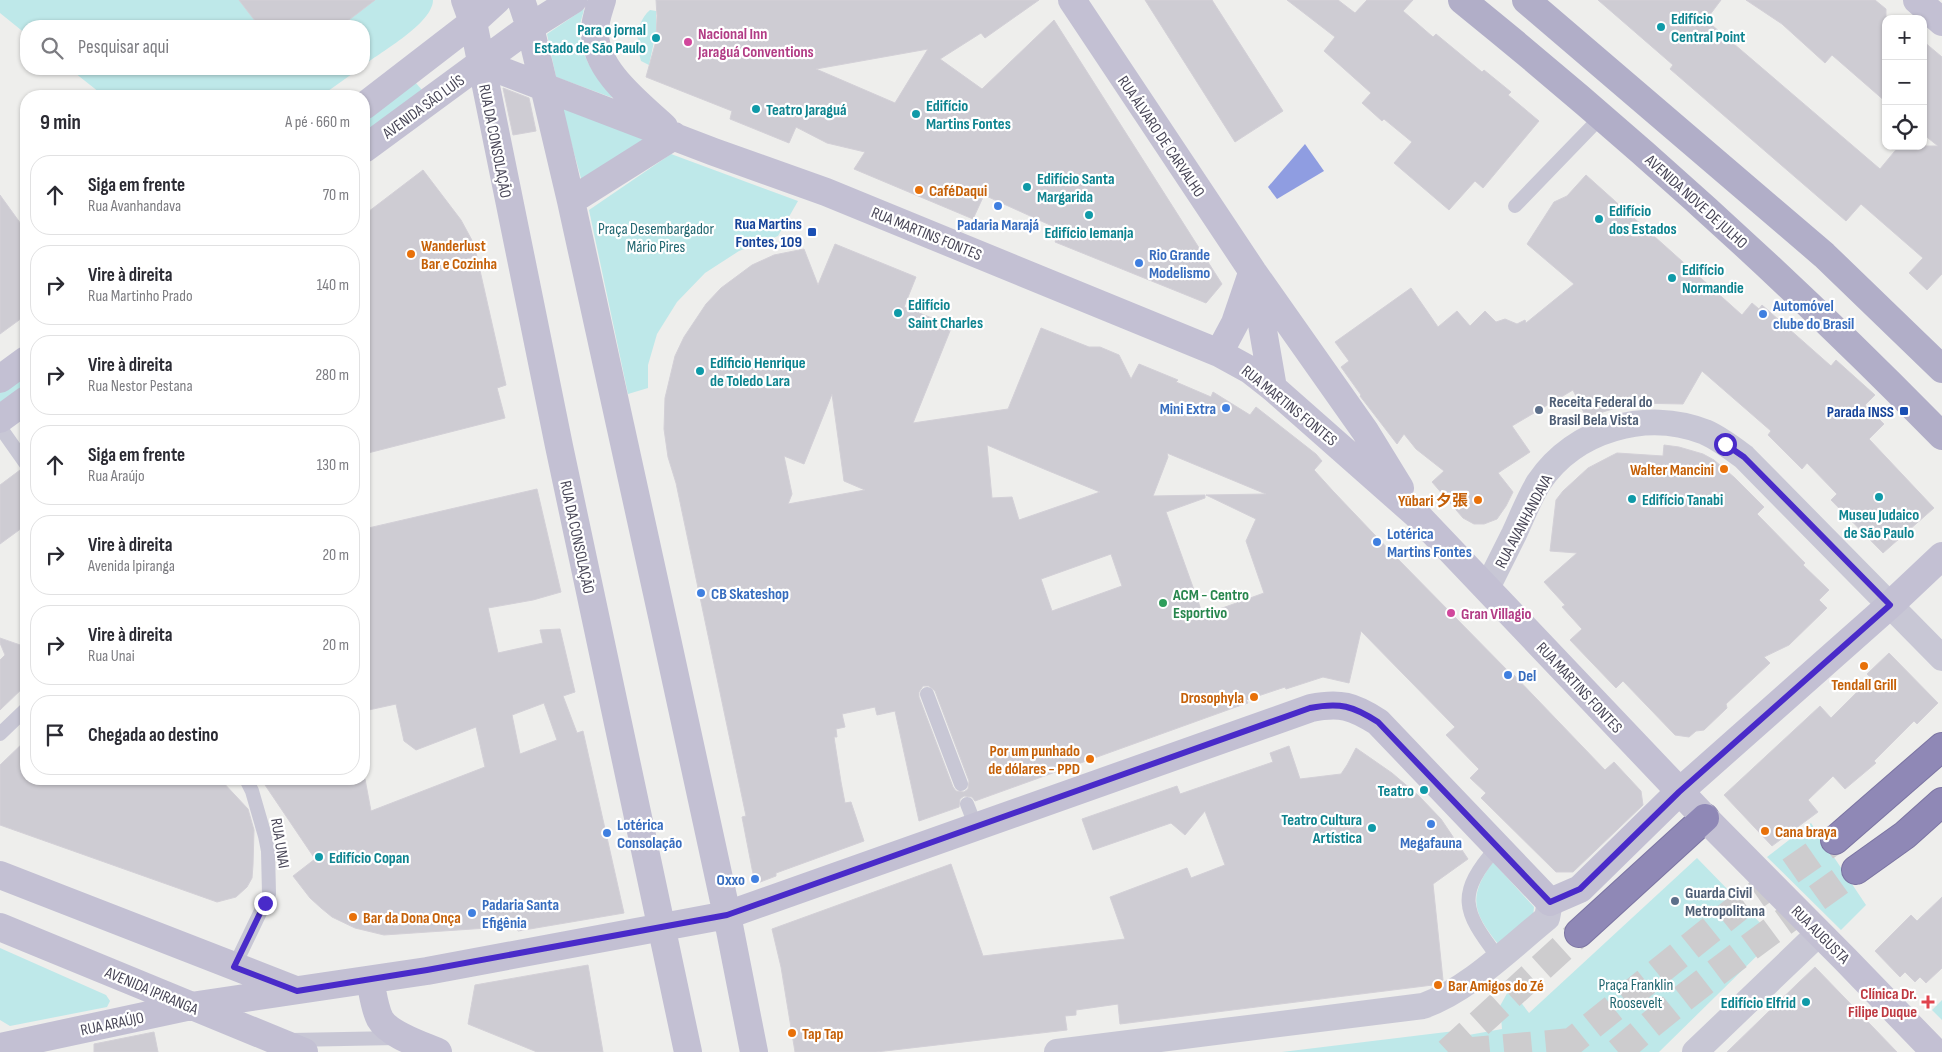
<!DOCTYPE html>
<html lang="pt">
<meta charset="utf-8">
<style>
:root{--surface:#fff;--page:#f7f7f7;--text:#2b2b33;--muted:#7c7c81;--line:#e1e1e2}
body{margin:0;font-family:"Sofia Sans Condensed","Noto Sans SC",sans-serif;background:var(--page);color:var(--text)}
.controls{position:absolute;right:15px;top:15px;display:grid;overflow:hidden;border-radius:10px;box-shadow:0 1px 4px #0004}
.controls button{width:45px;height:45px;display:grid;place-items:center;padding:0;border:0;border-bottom:1px solid var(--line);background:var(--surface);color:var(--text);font:25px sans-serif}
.stop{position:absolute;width:15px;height:15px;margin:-11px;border:4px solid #492bc9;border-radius:50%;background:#fff}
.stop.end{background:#492bc9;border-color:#fff;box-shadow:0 1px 5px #0008}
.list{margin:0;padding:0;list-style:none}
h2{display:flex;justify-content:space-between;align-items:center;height:65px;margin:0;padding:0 20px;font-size:21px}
h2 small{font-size:16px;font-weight:400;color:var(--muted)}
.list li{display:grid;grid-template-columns:32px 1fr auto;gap:15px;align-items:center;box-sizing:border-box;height:80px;margin:0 10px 10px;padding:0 10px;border:1px solid var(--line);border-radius:20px}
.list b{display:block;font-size:19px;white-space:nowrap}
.list p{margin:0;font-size:16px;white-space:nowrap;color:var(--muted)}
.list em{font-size:16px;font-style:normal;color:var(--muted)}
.icon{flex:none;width:28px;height:28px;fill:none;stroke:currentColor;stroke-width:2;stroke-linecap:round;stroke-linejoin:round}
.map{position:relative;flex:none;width:1942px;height:1052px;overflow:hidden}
.search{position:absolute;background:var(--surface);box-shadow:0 1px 4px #0004;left:20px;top:20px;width:350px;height:55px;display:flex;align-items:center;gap:12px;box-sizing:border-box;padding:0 18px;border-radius:20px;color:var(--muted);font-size:19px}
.panel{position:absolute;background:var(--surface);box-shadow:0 1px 4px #0004;left:20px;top:90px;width:350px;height:695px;border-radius:20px}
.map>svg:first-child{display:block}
.green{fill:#bee8e9}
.water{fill:#8f9de1}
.building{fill:#ceccd3;stroke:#d3d0d7;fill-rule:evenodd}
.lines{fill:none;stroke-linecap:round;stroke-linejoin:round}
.highway-tunnel{stroke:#cdccce;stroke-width:28;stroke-dasharray:28 14;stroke-linecap:butt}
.highway-casing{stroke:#7b74a2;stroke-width:30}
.lane{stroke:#c8c7d5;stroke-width:14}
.street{stroke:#c8c7d5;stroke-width:26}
.secondary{stroke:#c3c0d3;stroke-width:28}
.primary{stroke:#b1aec8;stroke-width:28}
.highway{stroke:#8f88b6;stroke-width:28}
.route{stroke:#492bc9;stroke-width:6}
.culture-dot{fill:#0f9aa8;stroke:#fff;stroke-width:2}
.hotel-dot{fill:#d1479c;stroke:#fff;stroke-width:2}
.food-dot{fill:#e8710a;stroke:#fff;stroke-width:2}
.shop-dot{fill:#3f7fe0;stroke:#fff;stroke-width:2}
.transit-dot{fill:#1a4fb4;stroke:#fff;stroke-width:2}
.service-dot{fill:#5c6f8a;stroke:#fff;stroke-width:2}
.leisure-dot{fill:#2e9e5b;stroke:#fff;stroke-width:2}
.health-dot{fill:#e0444e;stroke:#fff;stroke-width:2}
.labels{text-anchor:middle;stroke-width:4.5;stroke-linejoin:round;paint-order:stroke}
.culture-label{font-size:16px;font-weight:bold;fill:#0d838f;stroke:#fff;text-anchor:start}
.hotel-label{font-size:16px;font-weight:bold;fill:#b23c85;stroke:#fff;text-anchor:start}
.street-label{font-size:16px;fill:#484657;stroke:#fff}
.food-label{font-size:16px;font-weight:bold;fill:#c56008;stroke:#fff;text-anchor:start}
.transit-label{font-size:16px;font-weight:bold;fill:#164399;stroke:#fff;text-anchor:end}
.shop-label{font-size:16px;font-weight:bold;fill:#366cbe;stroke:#fff;text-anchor:start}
.park-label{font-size:16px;fill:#206670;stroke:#fff}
.service-label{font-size:16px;font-weight:bold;fill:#4e5e75;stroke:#fff;text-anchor:start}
.leisure-label{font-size:16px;font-weight:bold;fill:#27864d;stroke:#fff;text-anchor:start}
.health-label{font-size:16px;font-weight:bold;fill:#be3a42;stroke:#fff;text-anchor:end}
</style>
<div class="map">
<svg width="1942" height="1052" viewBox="0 0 1942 1052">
<rect width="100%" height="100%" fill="#eeeeec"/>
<!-- green -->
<path class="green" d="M0 0H433C433 23 381 52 364 65V26H26V34L0 13Z
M584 9C583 15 580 22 580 28 578 55 597 78 613 98L556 77 547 34Z
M650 10 656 11V32L649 65 641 61C636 44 635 23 650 10Z
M70 69H359L321 96H104Z
M415 82 422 90 364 133V121Z
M560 102 649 142 582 182Z
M671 154 798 201 778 236 739 251 705 273 677 302 657 334 648 365V388L628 394 589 210Z
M26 374V385L0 405V393Z
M1811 823 1866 905 1841 930 1767 857Z
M1697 858 1771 934V942L1659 1052H1282L1463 1030V1036L1502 1029 1500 1006 1510 988 1529 1013Z
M1493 862 1534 907 1533 917 1499 945C1473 913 1467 897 1493 862Z
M0 948 106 995 110 1001 107 1007 10 1026 0 1020Z
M1942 1000V1020L1932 1010Z"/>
<!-- water -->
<path class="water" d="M1305 144 1324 171 1277 199 1268 187Z"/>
<!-- building -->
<path class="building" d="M239 0H375L341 26H259Z
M656 0H1039L985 38 981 33 940 59 982 89 1054 20 1222 284 1206 303 1055 242 1061 230 984 195 973 219 854 169 865 152 827 143 796 127 789 143 730 119 732 111 646 77 656 41 657 16ZM928 49 895 103 816 69Z
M1145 0H1212L1283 111 1235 142Z
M1287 0H1338L1355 13 1367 0H1413L1403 11 1433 37 1436 34 1482 72 1484 70 1511 92 1508 95 1539 121 1483 188 1475 181 1449 210 1394 163 1412 142 1384 119 1382 121 1362 103 1371 93 1324 51 1335 37Z
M1598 0H1721L1706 20 1880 169 1899 146H1938L1923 134V41L1942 57V274L1927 290 1909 273 1923 258 1861 204 1846 221 1670 69 1673 65Z
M1746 0H1875L1886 9V102L1832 55 1825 63 1782 24Z
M503 88 529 98 536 131 513 135Z
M423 170 461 220 474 244 506 385 497 388 505 418 364 454V215Z
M1586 175 1742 315 1752 303 1759 309 1762 305 1831 366 1836 360 1875 395 1865 405 1884 424 1869 439 1934 508 1883 553 1831 500 1837 494 1807 463 1802 469 1768 435 1771 431 1702 371 1683 404 1633 403 1586 417 1573 390 1512 426 1530 452 1498 473 1513 492 1506 506 1497 519 1484 524H1474L1463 518 1432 482 1444 471 1416 449 1404 434 1397 444 1360 396 1361 395 1341 367 1349 361 1335 342 1411 288 1438 327 1457 311 1470 326 1485 311 1496 322 1505 319 1517 324 1525 320 1526 323 1574 284 1527 244 1554 202 1567 196Z
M0 195 26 231V315L0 334Z
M835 244 916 277 904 307 952 326 913 423 1008 409 1041 328 1089 347H1100L1119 355 1131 379 1139 364 1178 380 1176 382 1211 397 1213 392 1250 415 1256 407 1316 454 1322 461 1314 470 1333 491 1393 554 1509 672 1510 671 1605 770 1614 762 1641 791 1643 805 1573 872H1556L1481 798 1486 793 1470 778 1479 769 1446 735 1455 727 1361 631 1349 683 1323 677 1286 689 1285 687 1246 700 1248 703 1236 707 975 801 972 797 964 796 960 799 959 807 919 821 895 711 877 715 875 707 842 714 845 727 836 729 837 737H834L841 782 845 803 851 802 864 841 776 873V876L755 884 742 817 746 816 676 483 668 457 664 429 665 398 675 356 684 337 706 304 721 288 752 265 774 255 804 249 818 285ZM832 394 844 481 865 490 788 504 792 494 784 456 804 464ZM987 445 1044 469 1100 492 1019 520 1012 497 992 498ZM1167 453 1266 494 1206 495 1256 519 1246 541 1264 593 1203 615 1166 512 1205 498V495L1153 496 1168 457ZM1111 554 1122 586 1052 611 1041 579ZM923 686H929L935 691 969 781 968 789 964 792 956 791 953 787 919 697V692Z
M1664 445 1679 447 1703 454 1714 460 1735 478 1764 507 1757 514 1805 563 1803 565 1829 590 1819 600 1827 608 1789 645 1764 657 1770 663 1726 704 1727 708 1704 730 1696 731 1689 737 1675 735 1623 681 1616 688 1570 640 1582 629 1562 607 1565 605 1544 582 1577 553 1550 551 1556 500 1563 491 1588 468 1611 456 1617 453 1663 456Z
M20 470 26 473V525L0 544V485Z
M537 489 561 592 533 600 488 608 498 653 543 643 540 630 560 629 575 692 563 696 577 733 583 731 624 913 518 931 517 926 384 935 355 928 332 917 321 908 310 898 293 876 315 859 261 779H365L371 811 485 767 476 727 416 750 404 741 396 704 364 711V581H369L364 556V529ZM544 703 557 740 520 754 512 715Z
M0 638 26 647V685L0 710V660L5 655 0 643Z
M1889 653 1938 703 1917 724 1914 721 1874 761 1876 763 1845 789 1833 776 1808 800 1818 812 1772 846 1724 795 1820 706 1831 718 1871 678 1867 674Z
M26 740V779H220L248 809 254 830 253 865 252 878 247 887 236 897 217 902 0 825V765Z
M1289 746 1300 779 1341 774 1347 765 1356 748 1392 773 1419 796 1441 819 1468 859 1433 884 1443 980 1433 985 1120 1024 1118 1004 1076 1010V1015L1065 1016 1067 1030 876 1052H795L781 967 772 929 951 864 983 956 1125 939 1110 897 1187 868 1191 878 1225 865 1205 811 1185 835 1171 823 1093 850 1082 819 1177 786 1180 794 1273 762 1270 753Z
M1942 897V968L1926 983 1920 977 1915 982 1905 972 1900 977 1875 951 1911 915 1917 921Z
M588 965 603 1052H537L468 1024 475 985Z
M1815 967 1897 1052H1727L1797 984Z
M154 1032 158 1052H94V1044Z"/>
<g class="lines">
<!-- highway-tunnel -->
<path class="highway-tunnel" d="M1448 1052 1579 933
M1462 1052 1571 1042
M1559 1052 1739 907 1835 840
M1618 1052C1694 987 1774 928 1856 870"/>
<defs>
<path id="highway" d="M1835 840 1942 747
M1856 870 1905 835 1942 802
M1579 933 1705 818"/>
</defs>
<!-- highway casing -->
<use href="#highway" class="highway-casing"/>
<!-- lane -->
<path class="lane" d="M1515 206 1602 116
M0 427 26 464
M927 694 961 784
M0 734 26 709
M967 804 976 827
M1497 847C1456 894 1462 910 1498 957
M234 967 269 894 268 851 265 836 252 791 246 779
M291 1040 397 1038"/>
<!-- street -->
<path class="street" d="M1487 588C1496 570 1505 552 1514 534 1522 517 1529 498 1539 482 1575 429 1646 409 1705 432 1719 438 1732 448 1744 457L1942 658
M1057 1052 1423 1006C1467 991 1510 948 1547 918L1550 902
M1695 1052 1819 933"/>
<!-- secondary -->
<path class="secondary" d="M465 0 473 22 559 446 688 1052
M521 0 530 27 571 201 662 616 727 915 754 1052
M602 0C599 10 595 20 595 30 593 69 638 103 664 127
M1072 0 1253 272 1365 431 1400 488
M1917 0 1942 22
M481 63 714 152 826 192 1219 353 1250 370 1273 388 1417 515 1705 818 1845 959 1935 1052
M364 106 473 22 497 0
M364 149 530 27 573 0
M571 201 674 136
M1254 278 1273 388
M1219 353 1235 323 1251 276
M0 379 26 360
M0 419 26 400
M0 875 293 989
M0 927 304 1052
M370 980C373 993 374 1007 380 1019 389 1035 422 1045 438 1052
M0 1047 191 1006 427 971 727 915 1311 708C1340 702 1353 706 1378 722L1550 902 1580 889 1679 792 1890 605 1942 556"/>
<!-- primary -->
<path class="primary" d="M1462 0C1630 136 1790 281 1942 436
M1526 0 1824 255 1942 369"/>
<!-- highway -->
<use href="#highway" class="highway"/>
</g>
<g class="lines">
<!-- route -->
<path class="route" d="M265 903 234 967 297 991 427 970 727 915 1310 708C1340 702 1353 706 1378 722L1550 902 1580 889 1679 792 1890 605 1744 457 1725 444"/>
</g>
<!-- markers -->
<g class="culture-dot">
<circle cx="1661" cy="27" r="5"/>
<circle cx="656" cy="38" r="5"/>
<circle cx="756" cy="109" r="5"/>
<circle cx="916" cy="114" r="5"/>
<circle cx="1027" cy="187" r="5"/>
<circle cx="1089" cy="215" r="5"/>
<circle cx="1599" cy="219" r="5"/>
<circle cx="1672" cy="278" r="5"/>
<circle cx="898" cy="313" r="5"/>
<circle cx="700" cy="371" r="5"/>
<circle cx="1879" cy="497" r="5"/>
<circle cx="1632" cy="499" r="5"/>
<circle cx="1424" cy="790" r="5"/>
<circle cx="1372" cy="828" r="5"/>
<circle cx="319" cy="857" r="5"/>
<circle cx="1806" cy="1002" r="5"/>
</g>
<g class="hotel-dot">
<circle cx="688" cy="42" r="5"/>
<circle cx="1451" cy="613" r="5"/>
</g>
<g class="food-dot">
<circle cx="919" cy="190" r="5"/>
<circle cx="411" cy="254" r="5"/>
<circle cx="1724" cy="469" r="5"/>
<circle cx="1478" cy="500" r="5"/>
<circle cx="1864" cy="666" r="5"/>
<circle cx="1254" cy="697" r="5"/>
<circle cx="1090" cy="759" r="5"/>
<circle cx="1765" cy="831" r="5"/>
<circle cx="353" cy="917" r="5"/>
<circle cx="1438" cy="985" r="5"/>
<circle cx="792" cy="1033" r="5"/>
</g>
<g class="shop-dot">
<circle cx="998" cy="206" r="5"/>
<circle cx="1139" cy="263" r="5"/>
<circle cx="1763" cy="314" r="5"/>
<circle cx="1226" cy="408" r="5"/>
<circle cx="1377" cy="542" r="5"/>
<circle cx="701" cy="593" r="5"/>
<circle cx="1508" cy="675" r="5"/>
<circle cx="1431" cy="824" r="5"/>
<circle cx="607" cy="833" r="5"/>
<circle cx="755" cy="879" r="5"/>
<circle cx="472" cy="913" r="5"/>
</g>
<g class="transit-dot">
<rect x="807" y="227" width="10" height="10" rx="2.5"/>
<rect x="1899" y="406" width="10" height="10" rx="2.5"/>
</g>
<g class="service-dot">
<circle cx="1539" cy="410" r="5"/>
<circle cx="1675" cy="901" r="5"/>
</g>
<circle class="leisure-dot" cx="1163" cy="603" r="5"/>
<path class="health-dot" d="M1925.5 994.5h5v5h5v5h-5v5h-5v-5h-5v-5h5z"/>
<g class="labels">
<!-- culture labels -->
<g class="culture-label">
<text x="1671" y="24">Edifício<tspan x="1671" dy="18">Central Point</tspan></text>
<text x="646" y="35" text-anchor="end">Para o jornal<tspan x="646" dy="18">Estado de São Paulo</tspan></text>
<text x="926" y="111">Edifício<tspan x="926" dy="18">Martins Fontes</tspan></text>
<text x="766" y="115">Teatro Jaraguá</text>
<text x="1037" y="184">Edifício Santa<tspan x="1037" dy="18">Margarida</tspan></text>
<text x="1609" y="216">Edifício<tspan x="1609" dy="18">dos Estados</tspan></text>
<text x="1089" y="238" text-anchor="middle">Edifício Iemanja</text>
<text x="1682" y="275">Edifício<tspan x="1682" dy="18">Normandie</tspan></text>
<text x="908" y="310">Edifício<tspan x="908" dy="18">Saint Charles</tspan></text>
<text x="710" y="368">Edificio Henrique<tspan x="710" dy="18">de Toledo Lara</tspan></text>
<text x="1642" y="505">Edifício Tanabi</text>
<text x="1879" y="520" text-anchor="middle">Museu Judaico<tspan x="1879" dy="18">de São Paulo</tspan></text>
<text x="1414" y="796" text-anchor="end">Teatro</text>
<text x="1362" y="825" text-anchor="end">Teatro Cultura<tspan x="1362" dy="18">Artística</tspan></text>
<text x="329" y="863">Edifício Copan</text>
<text x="1796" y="1008" text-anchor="end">Edifício Elfrid</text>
</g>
<!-- hotel labels -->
<g class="hotel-label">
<text x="698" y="39">Nacional Inn<tspan x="698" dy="18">Jaraguá Conventions</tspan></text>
<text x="1461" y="619">Gran Villagio</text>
</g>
<!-- street labels -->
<g class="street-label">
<text transform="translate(423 106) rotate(-36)" y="6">AVENIDA SÃO LUÍS</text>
<text transform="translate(1162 136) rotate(56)" y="6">RUA ÁLVARO DE CARVALHO</text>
<text transform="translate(496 141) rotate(79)" y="6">RUA DA CONSOLAÇÃO</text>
<text transform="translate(1697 201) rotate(42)" y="6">AVENIDA NOVE DE JULHO</text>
<text transform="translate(927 233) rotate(22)" y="6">RUA MARTINS FONTES</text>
<text transform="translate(1290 405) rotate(39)" y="6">RUA MARTINS FONTES</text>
<text transform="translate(1523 521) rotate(-62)" y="6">RUA AVANHANDAVA</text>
<text transform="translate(578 537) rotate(78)" y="6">RUA DA CONSOLAÇÃO</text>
<text transform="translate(1580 687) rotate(47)" y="6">RUA MARTINS FONTES</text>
<text transform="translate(281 843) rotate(81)" y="6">RUA UNAI</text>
<text transform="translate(1821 934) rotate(45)" y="6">RUA AUGUSTA</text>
<text transform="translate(152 990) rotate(23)" y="6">AVENIDA IPIRANGA</text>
<text transform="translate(112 1023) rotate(-12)" y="6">RUA ARAÚJO</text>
</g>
<!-- food labels -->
<g class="food-label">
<text x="929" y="196">CaféDaqui</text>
<text x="421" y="251">Wanderlust<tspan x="421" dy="18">Bar e Cozinha</tspan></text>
<text x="1714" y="475" text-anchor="end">Walter Mancini</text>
<text x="1468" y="506" text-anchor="end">Yūbari 夕張</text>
<text x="1864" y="690" text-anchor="middle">Tendall Grill</text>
<text x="1244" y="703" text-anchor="end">Drosophyla</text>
<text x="1080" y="756" text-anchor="end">Por um punhado<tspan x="1080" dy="18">de dólares - PPD</tspan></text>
<text x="1775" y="837">Cana braya</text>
<text x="363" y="923">Bar da Dona Onça</text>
<text x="1448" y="991">Bar Amigos do Zé</text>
<text x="802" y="1039">Tap Tap</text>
</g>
<!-- transit labels -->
<g class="transit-label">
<text x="802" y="229">Rua Martins<tspan x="802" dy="18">Fontes, 109</tspan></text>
<text x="1894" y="417">Parada INSS</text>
</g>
<!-- shop labels -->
<g class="shop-label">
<text x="998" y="230" text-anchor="middle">Padaria Marajá</text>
<text x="1149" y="260">Rio Grande<tspan x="1149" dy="18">Modelismo</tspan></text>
<text x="1773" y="311">Automóvel<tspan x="1773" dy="18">clube do Brasil</tspan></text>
<text x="1216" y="414" text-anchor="end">Mini Extra</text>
<text x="1387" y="539">Lotérica<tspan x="1387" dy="18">Martins Fontes</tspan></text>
<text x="711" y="599">CB Skateshop</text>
<text x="1518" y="681">Del</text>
<text x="617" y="830">Lotérica<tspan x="617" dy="18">Consolação</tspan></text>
<text x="1431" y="848" text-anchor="middle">Megafauna</text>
<text x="745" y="885" text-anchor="end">Oxxo</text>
<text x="482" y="910">Padaria Santa<tspan x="482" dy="18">Efigênia</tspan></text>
</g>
<!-- park labels -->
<g class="park-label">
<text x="656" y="234">Praça Desembargador<tspan x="656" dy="18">Mário Pires</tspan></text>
<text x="1636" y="990">Praça Franklin<tspan x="1636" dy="18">Roosevelt</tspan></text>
</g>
<!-- service labels -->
<g class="service-label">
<text x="1549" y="407">Receita Federal do<tspan x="1549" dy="18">Brasil Bela Vista</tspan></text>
<text x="1685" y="898">Guarda Civil<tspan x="1685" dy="18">Metropolitana</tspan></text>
</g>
<!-- leisure labels -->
<g class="leisure-label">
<text x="1173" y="600">ACM - Centro<tspan x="1173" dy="18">Esportivo</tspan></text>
</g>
<!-- health labels -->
<g class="health-label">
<text x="1917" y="999">Clínica Dr.<tspan x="1917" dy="18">Filipe Duque</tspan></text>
</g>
</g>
</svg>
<div class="controls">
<button>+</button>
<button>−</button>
<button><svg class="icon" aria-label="locate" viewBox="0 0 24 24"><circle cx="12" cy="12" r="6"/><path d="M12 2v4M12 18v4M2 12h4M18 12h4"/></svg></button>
</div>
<div class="stop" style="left:1725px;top:444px"></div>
<div class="stop end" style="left:265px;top:903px"></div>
<div class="search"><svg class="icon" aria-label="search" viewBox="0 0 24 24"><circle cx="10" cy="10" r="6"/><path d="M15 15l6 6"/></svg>Pesquisar aqui</div>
<section class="panel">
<h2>9 min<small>A pé · 660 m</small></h2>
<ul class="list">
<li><svg class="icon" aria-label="ahead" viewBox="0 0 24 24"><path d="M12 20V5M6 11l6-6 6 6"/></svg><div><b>Siga em frente</b><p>Rua Avanhandava</p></div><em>70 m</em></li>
<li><svg class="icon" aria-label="right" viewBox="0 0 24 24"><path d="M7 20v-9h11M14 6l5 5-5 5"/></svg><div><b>Vire à direita</b><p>Rua Martinho Prado</p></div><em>140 m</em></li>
<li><svg class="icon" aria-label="right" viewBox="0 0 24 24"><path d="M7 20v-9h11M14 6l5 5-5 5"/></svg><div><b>Vire à direita</b><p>Rua Nestor Pestana</p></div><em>280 m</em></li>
<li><svg class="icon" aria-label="ahead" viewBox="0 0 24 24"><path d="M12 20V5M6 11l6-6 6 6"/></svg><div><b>Siga em frente</b><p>Rua Araújo</p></div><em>130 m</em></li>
<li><svg class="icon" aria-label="right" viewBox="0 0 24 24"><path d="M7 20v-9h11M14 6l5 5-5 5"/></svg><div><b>Vire à direita</b><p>Avenida Ipiranga</p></div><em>20 m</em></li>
<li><svg class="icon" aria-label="right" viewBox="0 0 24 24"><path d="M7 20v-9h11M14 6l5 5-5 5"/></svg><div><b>Vire à direita</b><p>Rua Unai</p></div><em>20 m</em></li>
<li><svg class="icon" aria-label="arrive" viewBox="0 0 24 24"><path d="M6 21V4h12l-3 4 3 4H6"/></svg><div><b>Chegada ao destino</b></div></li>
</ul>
</section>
</div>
